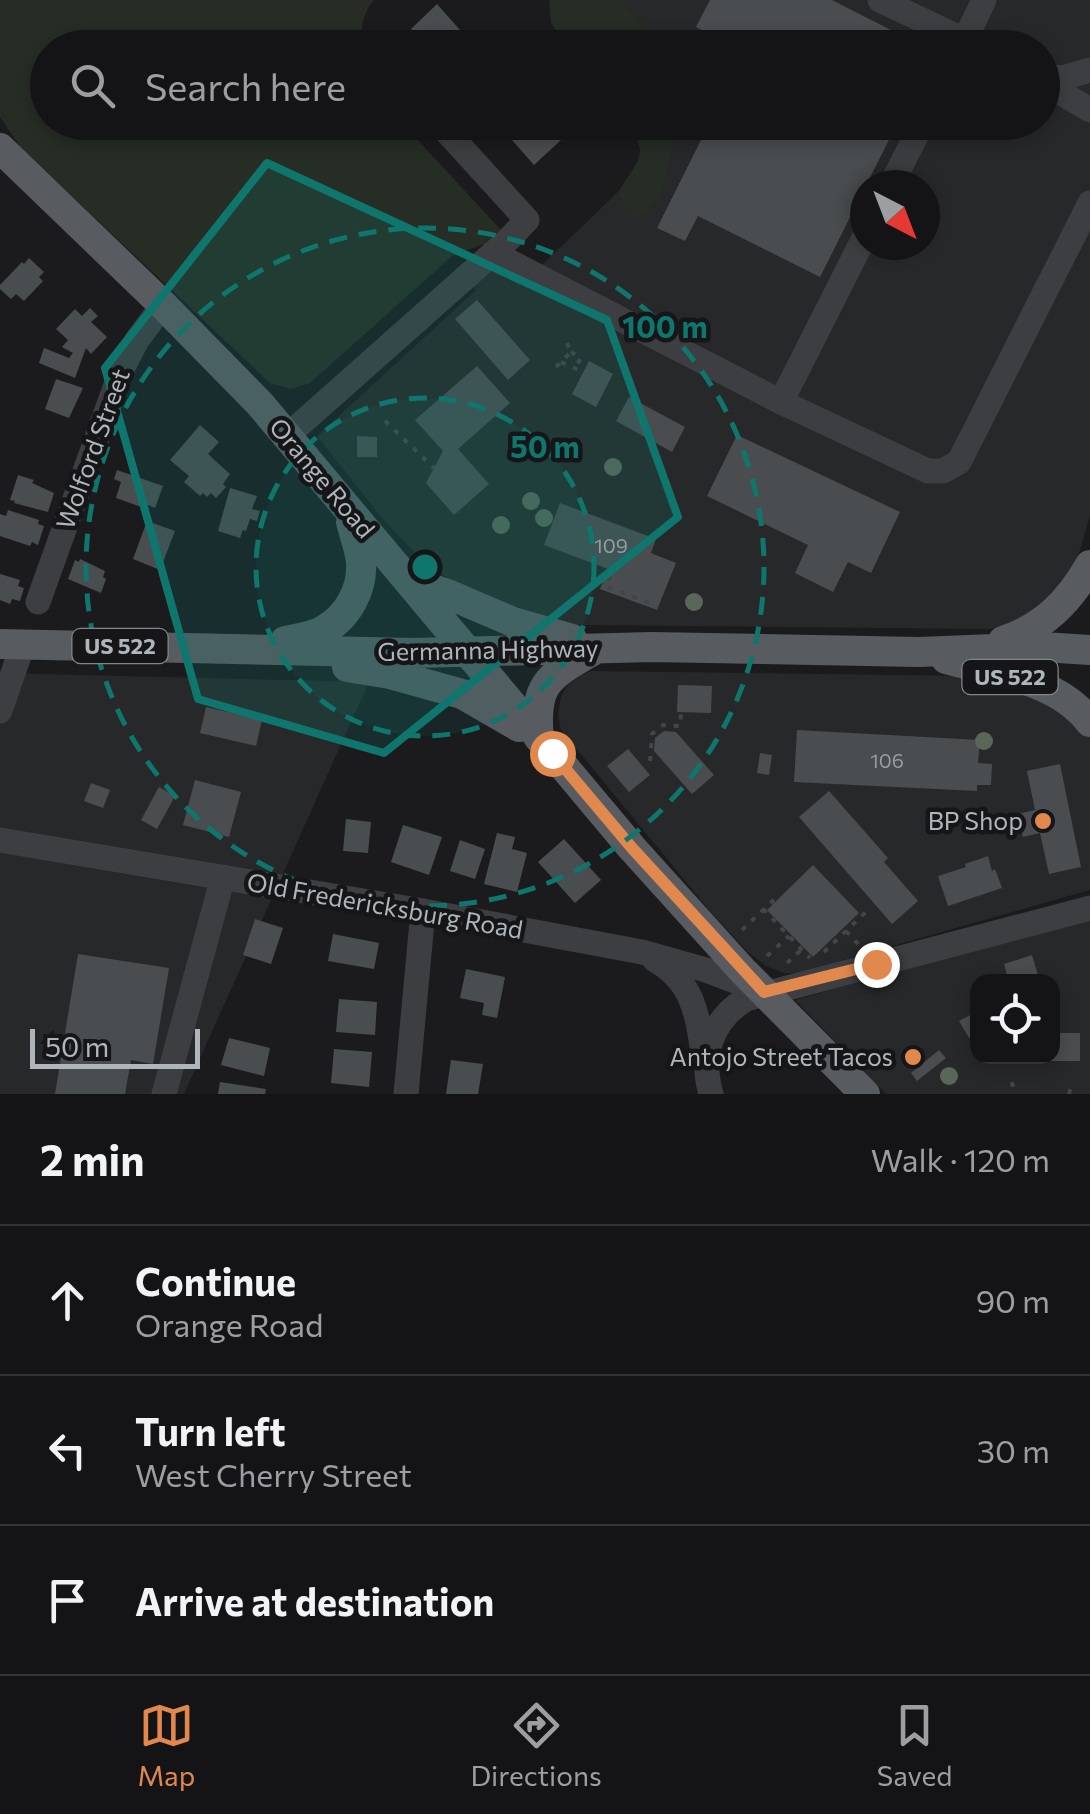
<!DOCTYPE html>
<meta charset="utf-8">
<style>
:root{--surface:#141416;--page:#212123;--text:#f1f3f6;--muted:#9d9ea1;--line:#333335;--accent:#e1884e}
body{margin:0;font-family:Commissioner,sans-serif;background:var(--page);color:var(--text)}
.controls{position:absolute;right:30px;bottom:30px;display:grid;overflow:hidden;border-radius:20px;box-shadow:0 5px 15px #0003}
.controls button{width:90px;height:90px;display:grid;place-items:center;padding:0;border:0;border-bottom:2px solid var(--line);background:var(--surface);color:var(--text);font:50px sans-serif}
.compass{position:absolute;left:850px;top:170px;width:90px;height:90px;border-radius:50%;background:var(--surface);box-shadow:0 5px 15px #0003;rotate:138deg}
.scale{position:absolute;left:30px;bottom:25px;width:170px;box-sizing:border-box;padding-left:10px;border:5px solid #afb6bb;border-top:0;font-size:28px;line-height:35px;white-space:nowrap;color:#afb6bb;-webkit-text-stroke:8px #161618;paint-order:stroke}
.stop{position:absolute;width:30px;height:30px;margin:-22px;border:8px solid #e1884e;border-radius:50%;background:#fff}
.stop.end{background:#e1884e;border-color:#fff;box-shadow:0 2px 10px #0008}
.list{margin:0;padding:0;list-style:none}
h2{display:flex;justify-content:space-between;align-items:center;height:130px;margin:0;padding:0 40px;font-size:42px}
h2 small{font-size:32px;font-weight:400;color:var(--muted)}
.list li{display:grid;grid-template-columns:65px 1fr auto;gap:30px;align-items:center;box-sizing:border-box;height:150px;padding:0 40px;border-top:2px solid var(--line)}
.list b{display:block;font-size:38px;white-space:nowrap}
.list p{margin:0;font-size:32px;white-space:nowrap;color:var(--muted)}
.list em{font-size:32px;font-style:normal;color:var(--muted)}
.icon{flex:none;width:55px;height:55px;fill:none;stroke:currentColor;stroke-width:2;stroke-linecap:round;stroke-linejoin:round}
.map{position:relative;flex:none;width:1090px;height:1094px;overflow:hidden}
.search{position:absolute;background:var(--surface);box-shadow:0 5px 15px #0003;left:30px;right:30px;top:30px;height:110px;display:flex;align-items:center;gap:25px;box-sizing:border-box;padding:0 35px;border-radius:55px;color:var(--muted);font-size:38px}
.sheet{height:580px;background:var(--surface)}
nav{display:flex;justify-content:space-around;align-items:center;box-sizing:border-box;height:140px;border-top:2px solid var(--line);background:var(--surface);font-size:28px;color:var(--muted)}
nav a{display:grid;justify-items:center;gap:5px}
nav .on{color:var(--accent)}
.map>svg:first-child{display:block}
.built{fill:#27282a;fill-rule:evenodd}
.green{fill:#262d25}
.building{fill:#4a4d4f}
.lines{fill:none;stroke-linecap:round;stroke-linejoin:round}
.path{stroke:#424648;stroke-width:4;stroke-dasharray:5 8;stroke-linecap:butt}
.minor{stroke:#3c3e41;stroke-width:25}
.major{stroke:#585c60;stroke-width:30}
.tree{fill:#5a6658}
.route{stroke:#e1884e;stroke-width:12}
.marked{fill:#0f766e;fill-opacity:0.2;stroke:#0f766e;stroke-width:8;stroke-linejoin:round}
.ring{fill:none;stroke:#0f766e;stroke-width:5;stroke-dasharray:18 12}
.poi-dot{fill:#e1884e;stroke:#161618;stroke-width:4}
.labels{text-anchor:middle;stroke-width:9;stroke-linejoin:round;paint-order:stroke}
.number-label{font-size:20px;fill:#969ca0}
.shield{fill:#161618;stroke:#81868a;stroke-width:2.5}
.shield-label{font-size:22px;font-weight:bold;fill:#afb6bb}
.street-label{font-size:25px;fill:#afb6bb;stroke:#161618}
.poi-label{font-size:25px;fill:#afb6bb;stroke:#161618;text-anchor:end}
.centre{fill:#0f766e;stroke:#161618;stroke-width:5}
.ring-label{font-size:30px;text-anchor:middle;font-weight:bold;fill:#0f766e;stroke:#161618;stroke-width:9;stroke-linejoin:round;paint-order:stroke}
</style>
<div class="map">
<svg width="1090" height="1094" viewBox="0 0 1090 1094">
<rect width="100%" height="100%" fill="#1b1b1d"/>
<!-- built -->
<path class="built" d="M574 0H1090V515L1076 564 1034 616 991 629 575 625 464 591 419 557 382 518 317 436 476 290 466 276 493 254 521 285 619 191 637 163 641 147 638 139 620 123 1042 122V48L612 47ZM865 185H925V245H865Z
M591 671 977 676 1029 685 1090 727V890L797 973H784L766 966 747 951 709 910 561 730 558 715 561 697 567 686 579 676Z
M0 673 369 682 184 1094H0Z
M1090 917V1094H886L795 1000ZM978 982H1052V1056H978Z"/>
<!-- green -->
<path class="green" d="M0 0H374C362 13 361 30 361 47L48 48V122L402 123 501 230 484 244 452 256 310 383 291 389 270 383 21 148 0 117Z
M549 0H620L666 47H568L551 23Z
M625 123H680L660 196 644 215 635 216C626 209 622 202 619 191 637 159 653 156 625 123Z"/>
<!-- building -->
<path class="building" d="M710 0H832L926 48H737L696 27Z
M437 4 476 48H428L411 29Z
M496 122H545L561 140 534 165Z
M710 122H898L820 277 698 216 685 241 657 228Z
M29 258 44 272 39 277 43 281 24 301 16 294 11 299 0 289V285L22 262 24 264Z
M477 300 530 360 508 380 455 319Z
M90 308 98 316 91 322 107 337 91 354 86 348 75 378 39 363 44 348 69 358 73 353 62 347 68 340 56 329 75 309 82 316Z
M589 361 613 374 596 407 572 394Z
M477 366 510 403 458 449 489 484 454 515 426 483 443 451 415 420Z
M56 379 83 388 69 418 45 409Z
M629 397 685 427 672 452 616 421Z
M200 425 219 442 208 454 230 474 223 484 226 487 216 498 211 493 207 497 203 493 200 496 184 482 189 476 170 460Z
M737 435 900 512 871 573 848 562 833 592 795 573 808 545 707 496Z
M357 436 377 437V457H357Z
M117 470 163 486 155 508 148 505 147 509 116 498 121 482 114 479Z
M18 475 34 480 32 483 54 493 48 512 14 503 15 501 10 500Z
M230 488 257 496 252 509 260 511 257 521 250 519 246 531 243 530 240 538 218 531Z
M560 503 656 539 651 553 676 563 657 610 600 589 608 569 544 545Z
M8 510 39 520 38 524 44 526 38 545 32 542 30 546 0 536V514L6 516Z
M147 521 175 531 160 570 133 559Z
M80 559 105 571 103 577 106 579 101 593 68 579 75 560 79 562Z
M0 574 20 580 18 586 24 588 20 601 12 599 10 604 0 600Z
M678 685 712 686 711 713 677 712Z
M206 707 262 720 256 746 200 733Z
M797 730 980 740 978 763 992 764 991 785H977V791L794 782Z
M664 731 676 732 714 775 692 794 654 751 655 738Z
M628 749 650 775 629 792 607 766Z
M760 753 772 755 769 775 757 773Z
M1060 764 1081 867 1049 874 1040 833 1023 837 1018 814 1035 810 1027 771Z
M195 780 241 792 229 837 183 825Z
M91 783 110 790 103 808 84 801Z
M159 787 175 796 157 829 141 820Z
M829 791 888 858 884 862 918 901 892 924 799 817Z
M346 819 371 822 368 853 343 851Z
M403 825 442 837 429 875 391 862Z
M497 833 515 837 512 849 527 853 517 892 484 884Z
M564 839 601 880 575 903 538 862Z
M460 840 485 849 475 879 450 871Z
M988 856 992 871 995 869 1002 888 948 906 938 876 966 867 965 864Z
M813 865 859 913 813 957 767 910Z
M255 919 283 928 271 964 243 955Z
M333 934 379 943 374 969 328 961Z
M78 954 169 968 153 1064 131 1060 125 1094H55Z
M1032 955 1040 982H1009L1004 964Z
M466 969 505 977 497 1018 482 1015 484 1003 460 998Z
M339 999 377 1002 375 1035 336 1032Z
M978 1011V1033L969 1038 959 1021Z
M1052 1033H1080V1061H1026V1056H1052Z
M229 1038 270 1048 264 1076 221 1065Z
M334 1049 372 1052 369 1087 331 1083Z
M939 1050 946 1058 917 1081 911 1073Z
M451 1060 483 1064 478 1094H446Z
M220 1082 266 1089 265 1094H218Z"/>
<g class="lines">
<!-- path -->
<path class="path" d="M571 352 581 358 575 368
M561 362 583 372
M556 367 571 352 565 339
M385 421 434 468
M610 576 606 586 657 606
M650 761 652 734 663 725 680 726 681 714
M763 909 810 958
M742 930 778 896
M846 931 860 946
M824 952 868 910
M767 956 789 936
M787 963 802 949
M1012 1082 1014 1094
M1069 1094 1072 1083"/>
<!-- minor -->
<path class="minor" d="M880 0 981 48
M961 48 984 0
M1042 75 1062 78 1090 70
M1046 76 1060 92 1090 110
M891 185 923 122
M493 253 781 402 928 471H943L959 462 1090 203
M781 402 865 236
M287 436 509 239 527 220 438 122
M38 602 121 371 137 340 163 305
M0 711 23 644
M0 840 423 911 642 952 706 970 759 990
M655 960C695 983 697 1016 704 1058
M164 1094 223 877
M406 1094 423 911
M711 1094C700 1056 711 1020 746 999L1090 908"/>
<!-- major -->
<path class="major" d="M0 148 163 305 260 404 632 848 743 971 865 1094
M409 581 450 595 513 622 572 639
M285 641C298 638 312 637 324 630 348 617 363 589 361 562 360 549 354 535 351 522
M1003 641C1044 627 1069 602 1090 565
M0 644 414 653 652 647 919 652 1043 647 1090 650
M946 659C996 673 1057 679 1090 722
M347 667 390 674 462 694 519 727
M539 738C533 682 550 676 594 650"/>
</g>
<!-- trees -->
<g class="tree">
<circle cx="613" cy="467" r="9"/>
<circle cx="531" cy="501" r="9"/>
<circle cx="544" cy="518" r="9"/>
<circle cx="501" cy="525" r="9"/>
<circle cx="694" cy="602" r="9"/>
<circle cx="984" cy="741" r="9"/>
<circle cx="949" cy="1076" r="9"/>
</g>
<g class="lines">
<!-- route -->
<path class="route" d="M552 753 632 848 764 992 876 964"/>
</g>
<!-- marked area -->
<path class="marked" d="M267 163 607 320 678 517 384 753 198 699 105 368Z"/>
<!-- distance rings -->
<circle cx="425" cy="567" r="169" fill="#0f766e" fill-opacity=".12"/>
<g class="ring">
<circle cx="425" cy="567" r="169"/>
<circle cx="425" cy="567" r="339"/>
</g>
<!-- markers -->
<g class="poi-dot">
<circle cx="1043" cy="821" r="10"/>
<circle cx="913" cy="1057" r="10"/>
</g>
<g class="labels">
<!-- number labels -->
<g class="number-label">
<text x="611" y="553">109</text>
<text x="887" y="768">106</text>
</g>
<!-- shield labels -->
<g class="shield">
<rect x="72.5" y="629" width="95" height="34" rx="8"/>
<rect x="962.5" y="660" width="95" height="34" rx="8"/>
</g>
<g class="shield-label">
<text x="120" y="654">US 522</text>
<text x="1010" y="685">US 522</text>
</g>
<!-- street labels -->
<g class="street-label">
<text transform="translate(93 449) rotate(-70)" y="9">Wolford Street</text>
<text transform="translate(322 478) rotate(50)" y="9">Orange Road</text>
<text transform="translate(488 650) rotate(-1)" y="9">Germanna Highway</text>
<text transform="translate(385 906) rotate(10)" y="9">Old Fredericksburg Road</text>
</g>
<!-- poi labels -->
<g class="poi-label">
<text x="1023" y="830">BP Shop</text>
<text x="893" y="1066">Antojo Street Tacos</text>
</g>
</g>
<circle cx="425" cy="567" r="15" class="centre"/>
<g class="ring-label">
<text x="665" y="338">100 m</text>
<text x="545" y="458">50 m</text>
</g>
</svg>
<div class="controls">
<button><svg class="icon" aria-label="locate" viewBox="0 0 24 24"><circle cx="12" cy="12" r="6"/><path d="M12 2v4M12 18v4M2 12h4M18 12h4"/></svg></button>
</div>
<svg class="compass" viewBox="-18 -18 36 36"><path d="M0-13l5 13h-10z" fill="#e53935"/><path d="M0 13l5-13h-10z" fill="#9d9ea1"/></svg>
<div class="scale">50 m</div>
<div class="stop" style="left:552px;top:753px"></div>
<div class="stop end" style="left:876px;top:964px"></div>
<div class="search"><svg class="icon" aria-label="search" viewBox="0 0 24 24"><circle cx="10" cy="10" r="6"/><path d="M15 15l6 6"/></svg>Search here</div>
</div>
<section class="sheet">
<h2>2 min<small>Walk · 120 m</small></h2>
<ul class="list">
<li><svg class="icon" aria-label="ahead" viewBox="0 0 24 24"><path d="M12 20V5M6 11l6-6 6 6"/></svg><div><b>Continue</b><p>Orange Road</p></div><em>90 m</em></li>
<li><svg class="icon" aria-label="left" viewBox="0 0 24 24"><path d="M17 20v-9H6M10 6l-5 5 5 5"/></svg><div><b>Turn left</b><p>West Cherry Street</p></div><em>30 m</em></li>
<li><svg class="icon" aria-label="arrive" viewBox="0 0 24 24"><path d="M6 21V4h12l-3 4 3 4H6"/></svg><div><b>Arrive at destination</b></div></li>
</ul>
</section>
<nav>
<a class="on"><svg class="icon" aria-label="map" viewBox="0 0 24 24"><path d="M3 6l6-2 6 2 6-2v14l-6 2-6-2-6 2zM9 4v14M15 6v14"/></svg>Map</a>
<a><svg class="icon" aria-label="directions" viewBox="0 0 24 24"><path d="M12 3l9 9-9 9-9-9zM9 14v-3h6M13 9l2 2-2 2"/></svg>Directions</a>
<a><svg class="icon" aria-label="saved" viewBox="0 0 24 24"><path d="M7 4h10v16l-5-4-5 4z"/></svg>Saved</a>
</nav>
